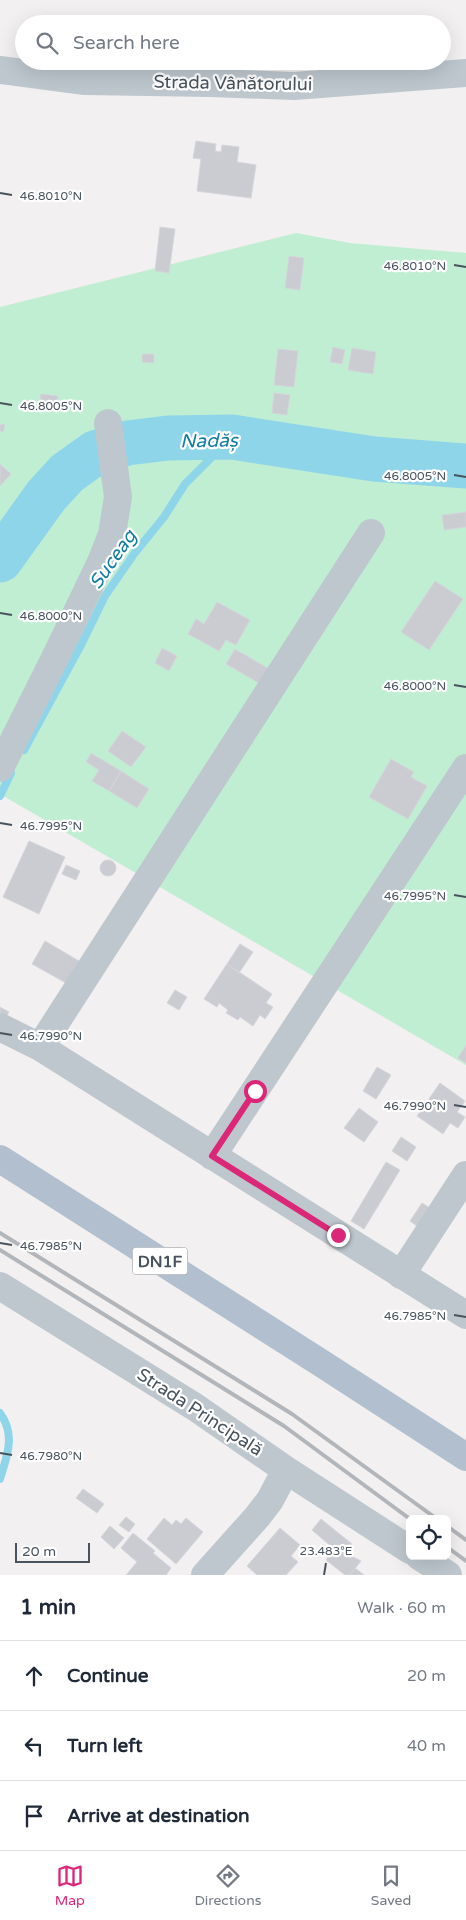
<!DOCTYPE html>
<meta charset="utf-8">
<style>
:root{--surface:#fff;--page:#f6f6f7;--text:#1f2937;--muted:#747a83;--line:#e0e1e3;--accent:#db2777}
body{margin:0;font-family:"Varela Round",sans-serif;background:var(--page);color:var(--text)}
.controls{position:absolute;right:15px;bottom:15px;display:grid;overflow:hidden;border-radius:8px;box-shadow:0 5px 20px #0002}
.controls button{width:45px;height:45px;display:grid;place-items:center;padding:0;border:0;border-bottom:1px solid var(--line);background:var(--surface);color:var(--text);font:25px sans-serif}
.scale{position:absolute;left:15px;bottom:12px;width:75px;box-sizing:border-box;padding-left:5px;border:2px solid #48535d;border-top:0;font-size:14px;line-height:18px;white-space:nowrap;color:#48535d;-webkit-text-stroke:4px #fff;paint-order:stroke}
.stop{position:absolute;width:15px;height:15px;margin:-11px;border:4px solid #db2777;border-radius:50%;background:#fff}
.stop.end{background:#db2777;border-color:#fff;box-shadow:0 1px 5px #0008}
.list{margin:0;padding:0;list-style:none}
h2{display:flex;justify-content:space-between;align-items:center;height:65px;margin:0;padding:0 20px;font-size:21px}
h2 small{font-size:16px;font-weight:400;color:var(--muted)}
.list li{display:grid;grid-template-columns:32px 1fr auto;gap:15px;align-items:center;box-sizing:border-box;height:70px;padding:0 20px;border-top:1px solid var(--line)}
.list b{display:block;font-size:19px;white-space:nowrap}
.list em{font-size:16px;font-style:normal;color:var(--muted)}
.icon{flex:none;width:28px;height:28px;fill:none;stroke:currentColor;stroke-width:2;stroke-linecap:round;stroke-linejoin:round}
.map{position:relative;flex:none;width:466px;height:1575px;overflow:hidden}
.search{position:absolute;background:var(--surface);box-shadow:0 5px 20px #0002;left:15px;right:15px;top:15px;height:55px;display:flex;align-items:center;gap:12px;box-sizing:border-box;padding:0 18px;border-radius:28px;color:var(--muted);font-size:19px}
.sheet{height:275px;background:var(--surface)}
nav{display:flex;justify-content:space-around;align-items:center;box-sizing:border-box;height:70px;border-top:1px solid var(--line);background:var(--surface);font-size:14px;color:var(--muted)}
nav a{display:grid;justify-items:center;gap:2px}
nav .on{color:var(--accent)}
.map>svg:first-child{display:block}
.green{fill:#c0eed3}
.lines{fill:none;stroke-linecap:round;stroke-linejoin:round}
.stream{stroke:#8fd5ea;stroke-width:8}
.river{stroke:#8fd5ea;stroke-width:45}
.building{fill:#caccd2;stroke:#d4d6db}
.minor{stroke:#bec7ce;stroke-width:28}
.major{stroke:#b1bfce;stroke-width:28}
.rail{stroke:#b2b5ba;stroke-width:4}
.route{stroke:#db2777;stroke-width:6}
.ticks{fill:none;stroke:#48535d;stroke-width:2}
.labels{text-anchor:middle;stroke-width:4.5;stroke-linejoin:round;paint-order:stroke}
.shield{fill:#fff;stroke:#7f878e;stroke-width:1}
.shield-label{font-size:16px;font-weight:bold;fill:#48535d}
.street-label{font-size:18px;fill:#48535d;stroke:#fff}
.water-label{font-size:19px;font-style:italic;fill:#117ea0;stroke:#fff}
.ticks-label{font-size:12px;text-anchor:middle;fill:#48535d;stroke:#fff;stroke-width:4.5;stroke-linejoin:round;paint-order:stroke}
</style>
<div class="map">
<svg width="466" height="1575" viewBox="0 0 466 1575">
<rect width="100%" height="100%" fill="#f2f0f0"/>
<!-- green -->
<path class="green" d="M296 233 350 243 466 253V1065L0 794V307Z"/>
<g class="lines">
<!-- stream -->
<path class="stream" d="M24 750 81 645 105 596 134 554 164 517 185 484 232 437
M0 796 11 773
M0 1413C16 1435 7 1456 0 1479"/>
<!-- river -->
<path class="river" d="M0 560 46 496 67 473 95 453 127 443 168 438 232 437 374 459 466 466"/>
</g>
<!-- building -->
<path class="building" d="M196 141 216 144 215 151 221 152 222 145 239 147 237 162 256 165 251 198 197 191 201 159 193 158Z
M160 227 175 229 169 273 155 271Z
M289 256 304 258 300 290 285 288Z
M333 347 345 350 342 364 330 362Z
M352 348 376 352 373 374 348 370Z
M278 349 298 351 294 387 274 385Z
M142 354H154V363L142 362Z
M274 393 290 395 287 415 272 413Z
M41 394 58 396V403L40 401Z
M0 424 5 425 3 432 0 431Z
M0 464 11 474 0 486Z
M466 512V527L444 530 442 515Z
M435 581 463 599 429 650 401 632Z
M217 602 250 620 236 645 226 640 219 651 188 634 196 619 204 624Z
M162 648 177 656 169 671 155 663Z
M235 649 271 670 262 685 226 664Z
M122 731 146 747 131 767 108 751Z
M91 753 121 771 109 791 92 781 99 770 86 762Z
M391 759 414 772 411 777 427 786 408 819 369 797Z
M121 771 149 789 137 808 109 791Z
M29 841 65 857 39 914 3 897Z
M100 868a8 8 0 1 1 16 0a8 8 0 1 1-16 0Z
M66 865 80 871 76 880 62 874Z
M45 941 79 961 66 983 32 964Z
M240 944 253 952 239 973 227 964Z
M227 964 272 994 266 1003 273 1007 265 1019 260 1015 253 1026 240 1017 238 1020 226 1013 228 1010 219 1003 217 1007 204 999Z
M175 990 187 997 179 1010 167 1003Z
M0 1007 9 1012 4 1021 0 1018Z
M466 1045V1063L458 1058Z
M377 1067 391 1075 376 1099 363 1091Z
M440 1083 465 1101 457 1112 465 1117 458 1128 450 1123 443 1134 417 1116Z
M359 1108 378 1122 364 1142 344 1128Z
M401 1137 416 1147 407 1161 392 1151Z
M386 1162 400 1170 364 1229 351 1221Z
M422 1203 433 1210 421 1229 410 1221Z
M83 1489 104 1504 97 1513 76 1498Z
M126 1517 135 1524 129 1532 119 1525Z
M164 1518 172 1525 176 1520 181 1524 186 1518 203 1532 176 1564 147 1539Z
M321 1519 352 1544 346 1553 336 1545 333 1548 312 1530Z
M110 1526 124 1538 114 1549 101 1537Z
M280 1528 300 1545 291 1556 298 1562 286 1575H257L247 1566Z
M133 1533 155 1551 153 1553 171 1568 166 1575H126L137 1562 121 1548Z
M336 1545 346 1553 361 1561 350 1575H345L326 1560Z
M355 1568 364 1575H350Z"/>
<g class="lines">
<!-- minor -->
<path class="minor" d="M0 70 85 81 211 83 294 86 466 73
M0 768 56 656 101 562 112 534 118 497 108 423
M0 1027 40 1047 466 1315
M40 1047 371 533
M212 1156 466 768
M401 1275 466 1175
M0 1286 195 1407 286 1470 270 1500 257 1517 205 1575
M286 1470 410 1550
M419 1556 448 1575"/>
<!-- major -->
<path class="major" d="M0 1159 321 1363 466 1457"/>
<!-- rail -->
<path class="rail" d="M0 1233 292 1414 437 1519
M0 1250 284 1426 410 1519
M447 1526 466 1540
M447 1547 466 1561"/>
</g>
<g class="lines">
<!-- route -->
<path class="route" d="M255 1091 212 1156 338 1235"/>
</g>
<!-- ticks -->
<path class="ticks" d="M0 193 12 195M454 265 466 267M0 403 12 405M454 475 466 477M0 613 12 615M454 685 466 687M0 823 12 825M454 895 466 897M0 1033 12 1035M454 1105 466 1107M0 1243 12 1245M454 1315 466 1317M0 1453 12 1455M324 1575 326 1563"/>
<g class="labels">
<!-- shield labels -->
<rect class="shield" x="132.5" y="1247.5" width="55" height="27" rx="4"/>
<g class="shield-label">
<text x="160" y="1267">DN1F</text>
</g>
<!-- street labels -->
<g class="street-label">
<text transform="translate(233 83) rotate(1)" y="6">Strada Vânătorului</text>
<text transform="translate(200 1412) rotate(33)" y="6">Strada Principală</text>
</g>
<!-- water labels -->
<g class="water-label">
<text transform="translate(209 440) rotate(-1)" y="7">Nadăș</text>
<text transform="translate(112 559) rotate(-55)" y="7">Suceag</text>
</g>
</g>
<g class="ticks-label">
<text x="51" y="200">46.8010°N</text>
<text x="415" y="270">46.8010°N</text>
<text x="51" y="410">46.8005°N</text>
<text x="415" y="480">46.8005°N</text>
<text x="51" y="620">46.8000°N</text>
<text x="415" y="690">46.8000°N</text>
<text x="51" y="830">46.7995°N</text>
<text x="415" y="900">46.7995°N</text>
<text x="51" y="1040">46.7990°N</text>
<text x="415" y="1110">46.7990°N</text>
<text x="51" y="1250">46.7985°N</text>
<text x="415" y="1320">46.7985°N</text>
<text x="51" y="1460">46.7980°N</text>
<text x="326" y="1555">23.483°E</text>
</g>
</svg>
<div class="controls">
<button><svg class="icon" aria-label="locate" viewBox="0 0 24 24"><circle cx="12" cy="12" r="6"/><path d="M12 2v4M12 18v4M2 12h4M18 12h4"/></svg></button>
</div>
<div class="scale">20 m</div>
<div class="stop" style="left:255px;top:1091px"></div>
<div class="stop end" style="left:338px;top:1235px"></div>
<div class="search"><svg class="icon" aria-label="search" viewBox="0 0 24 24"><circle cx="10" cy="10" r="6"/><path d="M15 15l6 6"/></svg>Search here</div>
</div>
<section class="sheet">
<h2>1 min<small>Walk · 60 m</small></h2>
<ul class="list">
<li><svg class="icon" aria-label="ahead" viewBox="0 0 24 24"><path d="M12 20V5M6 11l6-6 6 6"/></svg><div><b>Continue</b></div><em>20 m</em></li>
<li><svg class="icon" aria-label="left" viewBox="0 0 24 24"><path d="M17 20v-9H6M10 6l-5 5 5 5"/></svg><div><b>Turn left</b></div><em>40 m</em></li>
<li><svg class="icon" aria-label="arrive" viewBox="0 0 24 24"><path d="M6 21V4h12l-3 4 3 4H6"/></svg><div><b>Arrive at destination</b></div></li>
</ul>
</section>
<nav>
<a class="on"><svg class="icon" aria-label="map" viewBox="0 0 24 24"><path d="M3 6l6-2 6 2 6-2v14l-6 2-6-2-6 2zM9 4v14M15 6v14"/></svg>Map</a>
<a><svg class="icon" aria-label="directions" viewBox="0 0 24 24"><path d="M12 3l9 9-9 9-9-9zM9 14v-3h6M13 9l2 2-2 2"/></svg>Directions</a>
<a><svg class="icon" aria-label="saved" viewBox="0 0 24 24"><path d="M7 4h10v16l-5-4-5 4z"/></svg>Saved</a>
</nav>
